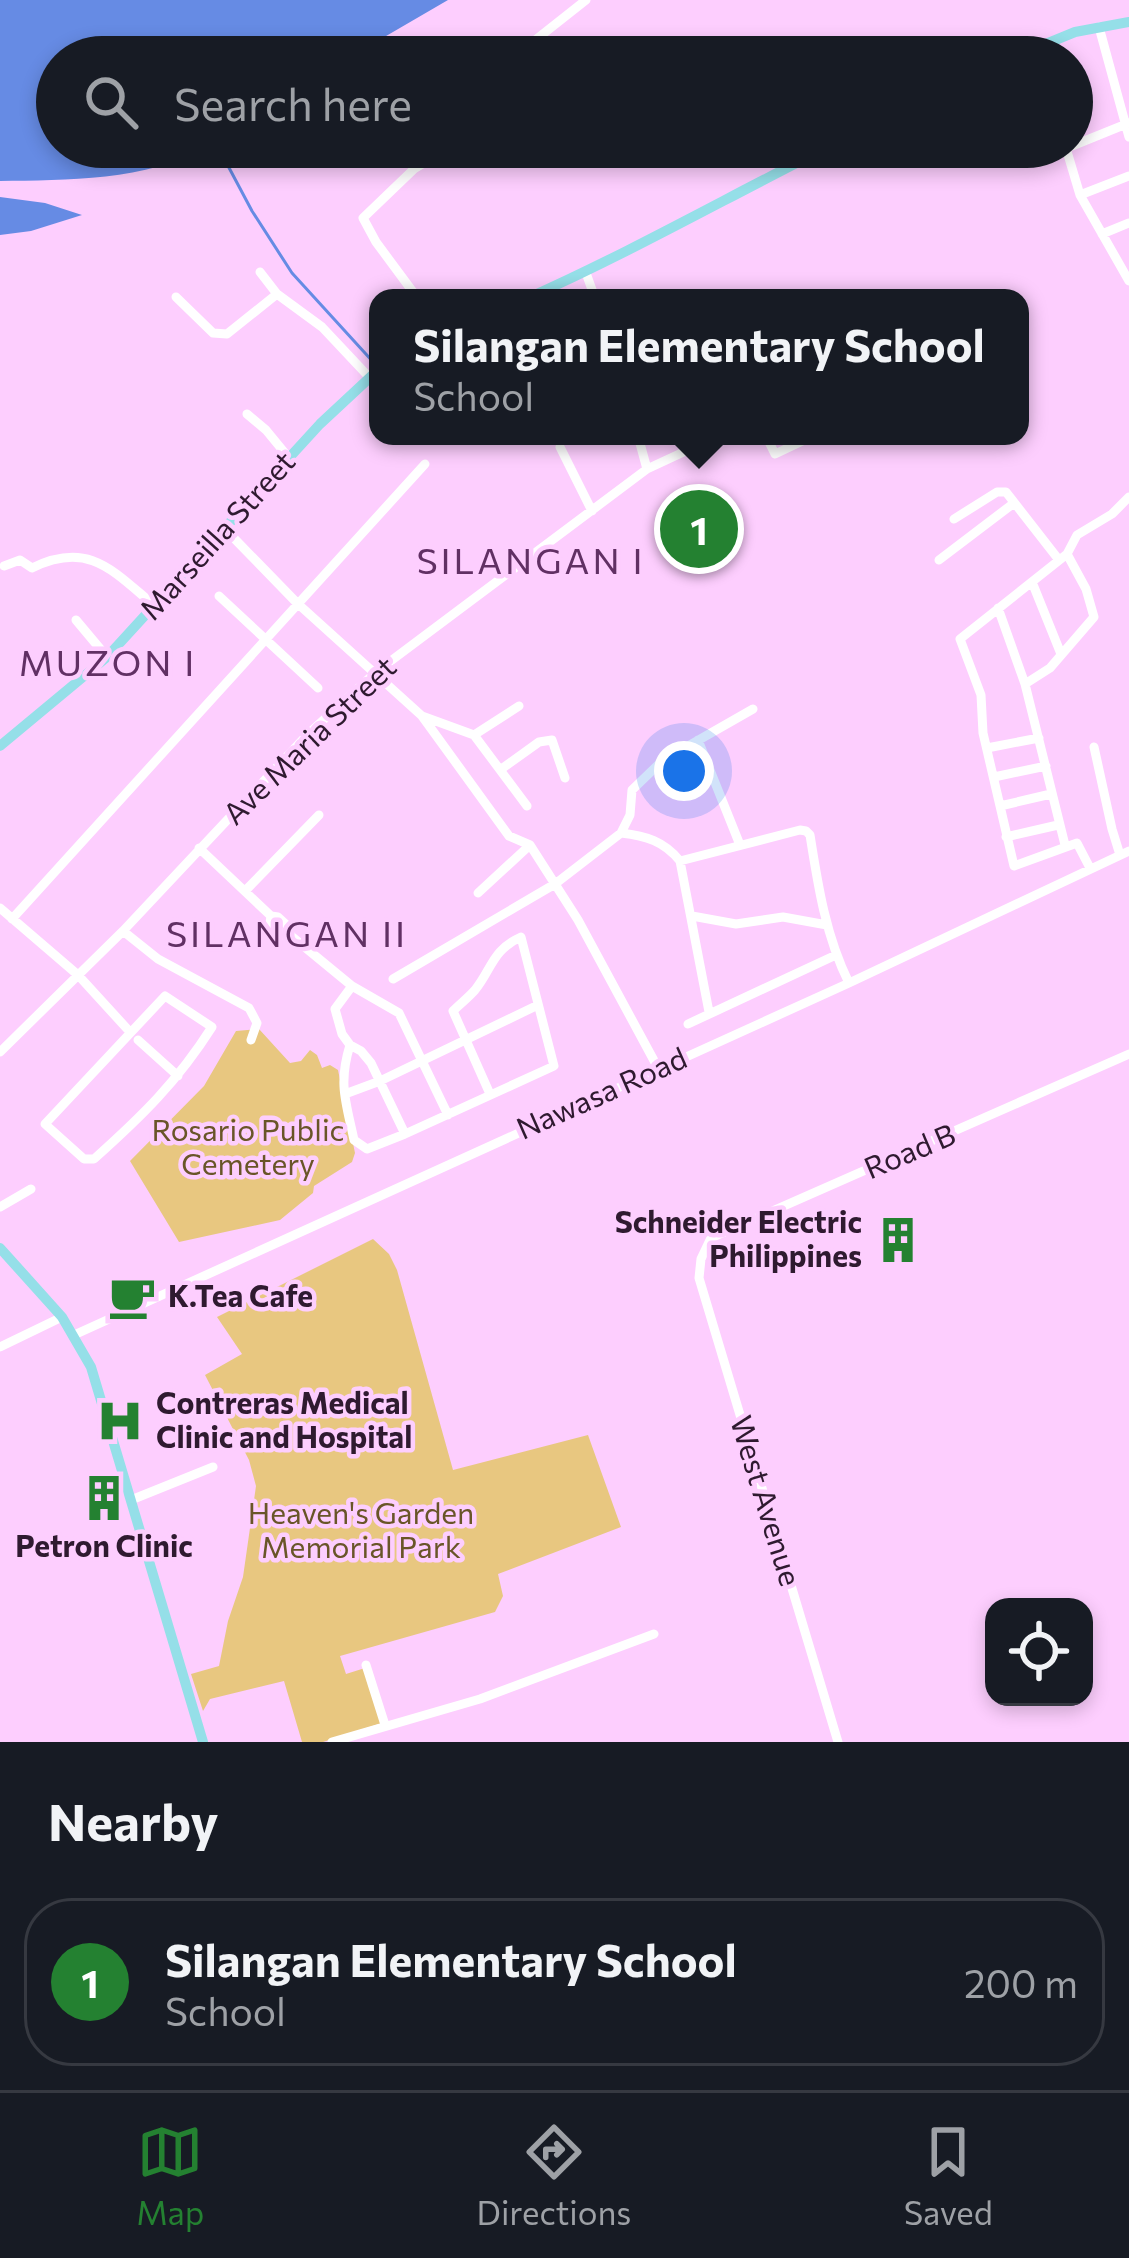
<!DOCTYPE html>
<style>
:root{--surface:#171b24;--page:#242831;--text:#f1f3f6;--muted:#9ea1a6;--line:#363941;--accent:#248131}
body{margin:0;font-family:Commissioner,sans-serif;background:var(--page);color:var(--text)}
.controls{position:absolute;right:36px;bottom:36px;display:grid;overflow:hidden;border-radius:24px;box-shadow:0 6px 18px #0003}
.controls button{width:108px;height:108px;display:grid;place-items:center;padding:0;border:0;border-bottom:3px solid var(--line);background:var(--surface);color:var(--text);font:60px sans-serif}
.you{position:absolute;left:684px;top:771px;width:42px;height:42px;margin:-30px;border:9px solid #fff;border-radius:50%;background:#1a73e8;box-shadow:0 0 0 18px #1a73e833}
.badge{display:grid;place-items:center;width:78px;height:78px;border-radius:50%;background:var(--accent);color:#fff;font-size:39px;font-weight:700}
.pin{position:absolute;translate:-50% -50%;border:6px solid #fff;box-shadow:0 3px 12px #0006}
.popup{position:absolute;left:369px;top:289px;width:660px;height:156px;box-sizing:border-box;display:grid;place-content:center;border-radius:24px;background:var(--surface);filter:drop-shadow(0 3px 9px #0005);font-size:39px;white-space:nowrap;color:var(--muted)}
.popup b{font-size:45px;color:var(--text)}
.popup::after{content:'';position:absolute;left:50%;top:100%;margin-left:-24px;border:24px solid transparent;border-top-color:var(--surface)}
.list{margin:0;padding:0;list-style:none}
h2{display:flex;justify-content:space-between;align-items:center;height:156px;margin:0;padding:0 48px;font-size:51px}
h2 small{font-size:39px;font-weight:400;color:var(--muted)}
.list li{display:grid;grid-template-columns:78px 1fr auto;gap:36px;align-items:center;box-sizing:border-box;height:168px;margin:0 24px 24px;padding:0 24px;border:3px solid var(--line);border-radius:48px}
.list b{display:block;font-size:45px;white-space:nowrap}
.list p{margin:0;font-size:39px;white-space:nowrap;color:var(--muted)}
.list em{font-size:39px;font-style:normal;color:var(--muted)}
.icon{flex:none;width:66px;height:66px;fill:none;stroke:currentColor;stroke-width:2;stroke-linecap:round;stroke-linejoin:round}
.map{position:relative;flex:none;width:1129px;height:1742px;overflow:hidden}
.search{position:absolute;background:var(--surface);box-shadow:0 6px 18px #0003;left:36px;right:36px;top:36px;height:132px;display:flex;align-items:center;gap:30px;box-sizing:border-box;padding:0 42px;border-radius:66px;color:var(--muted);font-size:45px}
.sheet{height:348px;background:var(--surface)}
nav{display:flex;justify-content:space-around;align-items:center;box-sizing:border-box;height:168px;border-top:3px solid var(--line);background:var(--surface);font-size:33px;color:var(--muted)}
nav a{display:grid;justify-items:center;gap:6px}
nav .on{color:var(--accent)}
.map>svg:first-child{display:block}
.green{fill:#e8c780}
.water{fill:#668be4}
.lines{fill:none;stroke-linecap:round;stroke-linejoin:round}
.stream{stroke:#668be4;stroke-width:3}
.minor{stroke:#fff;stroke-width:9}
.major{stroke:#95dfe8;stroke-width:10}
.labels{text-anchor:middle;stroke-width:9;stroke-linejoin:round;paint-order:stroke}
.street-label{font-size:30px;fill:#2f1a30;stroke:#fdcefe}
.park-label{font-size:30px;fill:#695528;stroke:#fdcefe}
.poi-label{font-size:30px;font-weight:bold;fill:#2f1a30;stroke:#fdcefe;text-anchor:start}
.quarter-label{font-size:36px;letter-spacing:3px;fill:#613064;stroke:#fdcefe}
</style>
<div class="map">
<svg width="1129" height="1742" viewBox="0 0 1129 1742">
<rect width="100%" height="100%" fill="#fdcefe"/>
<!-- green -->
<path class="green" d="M259 1029 290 1063 301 1061 310 1050 317 1055 322 1068 330 1065 338 1070 355 1153 352 1162 314 1186 313 1193 280 1220 179 1242 130 1161 204 1086 236 1031Z
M373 1239 389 1254 397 1270 453 1470 588 1435 621 1527 498 1574 503 1596 495 1612 340 1656 346 1674 365 1668 382 1723 323 1742H302L284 1681 210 1699 203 1711 191 1674 219 1666 228 1621 243 1577 256 1486 249 1460 205 1375 242 1354 217 1317Z"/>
<!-- water -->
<path class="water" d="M0 0H448L350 57H57V147H206C148 181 65 180 0 181Z
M0 197 45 203 82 215 31 231 0 235Z"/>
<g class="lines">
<!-- stream -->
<path class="stream" d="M218 147 252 211 292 273 375 364"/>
<!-- minor -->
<path class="minor" d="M1099 27 1129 137
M424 57 423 49 432 45 470 53V57
M505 57 524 49 586 0
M1072 146 1129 123
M1066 148 1080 195 1129 281
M1022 161 1068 147
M1080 195 1129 176
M1102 234 1129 223
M260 272 277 294
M586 273 595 298
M176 297 213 333 227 334 277 294 322 327 369 377
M415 298 413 292 376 242 363 218 414 169 436 156 438 147
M247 414 266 430 289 458
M638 436 647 469
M766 436 775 454 813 436
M560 447 592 511
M954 519 997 492H1006L1059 560
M225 529 297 603 422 716 509 836 530 845 578 920 658 1068
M1067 554 1077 535 1112 514 1129 497
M939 560 1014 503
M4 566 20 560 32 568C89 540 113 571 155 606
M1032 582 1061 654
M219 596 318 688
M998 608 1025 684 1065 845
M76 620 107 657
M1025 684 1050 668 1094 617 1086 589 1067 554 960 639 981 695 983 733 1014 866 1077 843 1090 868
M422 716 474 735 519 706
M474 735 527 806
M698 740 740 845
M1094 747 1112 829 1120 855
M987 748 1039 738
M500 770 539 742 552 740 565 778
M994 777 1046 766
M1000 806 1051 794
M621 833 630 815 632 790 662 761 753 709
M1006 837 1058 825
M199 848 271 916
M680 861 800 830 806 831 810 835C818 886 826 937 849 983
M245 891 319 815
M478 893 530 845
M0 908 78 975 130 1032
M692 916 736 924 783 917 827 925
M12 919 425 464
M123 931 158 959 249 1008 257 1023 251 1040
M290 935V928L278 917 271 916 270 923 284 936 290 935 352 986
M393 979 555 884 621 833C646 836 664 841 680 861L709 1012
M165 996 212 1027C177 1082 142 1116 94 1159H84L45 1124Z
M688 1024 836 955
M138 1040 178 1076
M350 1045C338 1084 346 1102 354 1140L367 1149 405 1134 554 1066 521 937C492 950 492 969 475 990 469 997 460 1004 453 1011L490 1094
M0 1052 123 931 307 735 376 672 647 469 718 436
M345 1094 380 1081 538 1005
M405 1134 371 1063 361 1051 350 1045 342 1034 335 1009 352 986 399 1013 448 1115
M0 1207 31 1189
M74 1335 849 983 1129 851
M0 1347 62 1317
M131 1500 213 1467
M366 1665 385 1725
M332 1742 480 1699 654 1634
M838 1742 699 1278 701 1259 711 1238 1129 1054"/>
<!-- major -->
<path class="major" d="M1014 57 1075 32 1129 22
M528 298C631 252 728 197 828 147
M0 746 107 657 320 424 378 370
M0 1248 62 1317 91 1367 203 1742"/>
</g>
<!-- icons -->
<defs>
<symbol id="building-bare" viewBox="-9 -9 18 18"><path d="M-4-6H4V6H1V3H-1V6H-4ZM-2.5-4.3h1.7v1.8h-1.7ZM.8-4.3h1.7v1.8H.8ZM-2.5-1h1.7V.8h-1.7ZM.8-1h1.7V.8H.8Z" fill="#248131" stroke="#fdcefe" stroke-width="2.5" paint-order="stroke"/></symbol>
<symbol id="cafe-bare" viewBox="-9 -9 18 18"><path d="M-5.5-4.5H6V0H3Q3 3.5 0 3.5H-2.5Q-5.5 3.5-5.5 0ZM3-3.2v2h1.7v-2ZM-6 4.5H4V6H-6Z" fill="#248131" stroke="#fdcefe" stroke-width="2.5" paint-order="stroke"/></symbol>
<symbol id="hospital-bare" viewBox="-9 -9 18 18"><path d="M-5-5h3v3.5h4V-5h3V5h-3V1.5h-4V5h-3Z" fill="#248131" stroke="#fdcefe" stroke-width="2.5" paint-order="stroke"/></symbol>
</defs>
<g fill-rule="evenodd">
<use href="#building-bare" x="865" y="1207" width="66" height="66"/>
<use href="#cafe-bare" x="99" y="1264" width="66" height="66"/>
<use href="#hospital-bare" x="87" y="1388" width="66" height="66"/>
<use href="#building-bare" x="71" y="1465" width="66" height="66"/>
</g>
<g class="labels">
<!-- street labels -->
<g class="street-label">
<text transform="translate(218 536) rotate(-48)" y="10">Marseilla Street</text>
<text transform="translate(310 741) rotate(-44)" y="10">Ave Maria Street</text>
<text transform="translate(602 1094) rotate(-24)" y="10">Nawasa Road</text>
<text transform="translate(910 1152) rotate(-23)" y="10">Road B</text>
<text transform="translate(765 1501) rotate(73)" y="10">West Avenue</text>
</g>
<!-- park labels -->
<g class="park-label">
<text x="248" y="1141">Rosario Public<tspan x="248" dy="34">Cemetery</tspan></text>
<text x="361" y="1524">Heaven's Garden<tspan x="361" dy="34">Memorial Park</tspan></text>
</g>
<!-- poi labels -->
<g class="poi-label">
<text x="862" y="1233" text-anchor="end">Schneider Electric<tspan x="862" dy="34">Philippines</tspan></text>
<text x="168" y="1307">K.Tea Cafe</text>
<text x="156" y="1414">Contreras Medical<tspan x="156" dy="34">Clinic and Hospital</tspan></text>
<text x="104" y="1557" text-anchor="middle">Petron Clinic</text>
</g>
<!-- quarter labels -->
<g class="quarter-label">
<text x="531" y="574">SILANGAN I</text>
<text x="108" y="676">MUZON I</text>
<text x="287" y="947">SILANGAN II</text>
</g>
</g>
</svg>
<div class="controls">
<button><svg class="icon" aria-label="locate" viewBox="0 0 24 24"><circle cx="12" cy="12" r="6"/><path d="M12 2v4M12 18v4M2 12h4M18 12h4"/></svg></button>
</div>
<div class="you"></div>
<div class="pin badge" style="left:699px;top:529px">1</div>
<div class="popup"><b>Silangan Elementary School</b>School</div>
<div class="search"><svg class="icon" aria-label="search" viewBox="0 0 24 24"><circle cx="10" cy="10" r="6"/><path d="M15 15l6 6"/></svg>Search here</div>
</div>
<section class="sheet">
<h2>Nearby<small></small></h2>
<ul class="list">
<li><span class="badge">1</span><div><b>Silangan Elementary School</b><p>School</p></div><em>200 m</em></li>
</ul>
</section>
<nav>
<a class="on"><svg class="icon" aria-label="map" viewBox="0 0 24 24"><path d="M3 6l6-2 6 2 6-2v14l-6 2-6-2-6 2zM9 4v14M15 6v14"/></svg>Map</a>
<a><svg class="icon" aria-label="directions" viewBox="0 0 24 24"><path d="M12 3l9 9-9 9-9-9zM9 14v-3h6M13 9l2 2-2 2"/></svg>Directions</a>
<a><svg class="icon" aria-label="saved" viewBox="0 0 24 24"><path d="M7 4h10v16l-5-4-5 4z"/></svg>Saved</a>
</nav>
